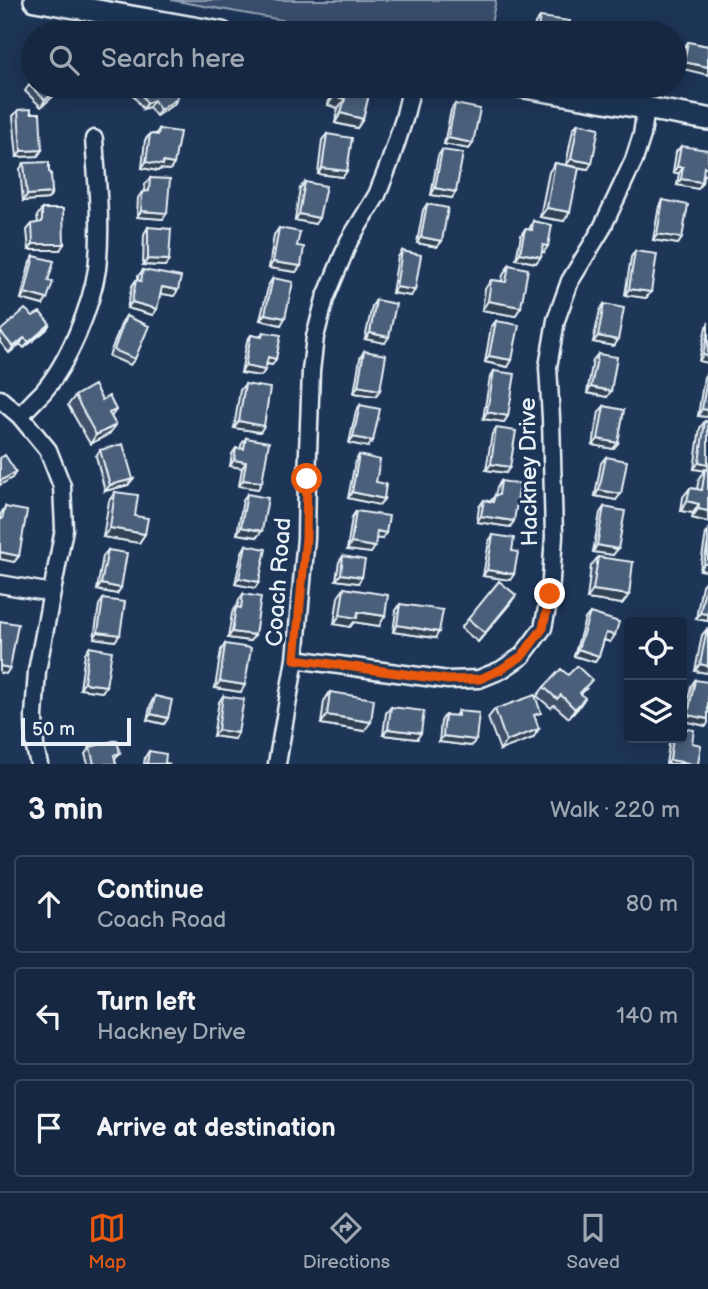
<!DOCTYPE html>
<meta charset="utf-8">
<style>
:root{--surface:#162841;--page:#23344c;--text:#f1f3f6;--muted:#9ea6b1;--line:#35445a;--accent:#ea580c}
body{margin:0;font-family:"Balsamiq Sans",sans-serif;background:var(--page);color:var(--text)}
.controls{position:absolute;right:21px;bottom:21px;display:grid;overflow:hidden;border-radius:7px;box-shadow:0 4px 18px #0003}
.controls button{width:63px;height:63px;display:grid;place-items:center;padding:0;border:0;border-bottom:2px solid var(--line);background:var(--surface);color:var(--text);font:35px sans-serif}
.scale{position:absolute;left:21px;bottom:18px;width:110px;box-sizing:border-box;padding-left:7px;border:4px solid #e8f1f8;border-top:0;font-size:19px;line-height:24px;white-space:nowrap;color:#e8f1f8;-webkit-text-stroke:5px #1d3557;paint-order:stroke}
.stop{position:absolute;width:21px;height:21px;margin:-16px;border:5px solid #ea580c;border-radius:50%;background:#fff}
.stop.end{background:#ea580c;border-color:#fff;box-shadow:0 2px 7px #0008}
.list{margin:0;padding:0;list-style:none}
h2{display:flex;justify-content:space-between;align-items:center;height:91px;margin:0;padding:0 28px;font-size:30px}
h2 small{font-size:23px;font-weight:400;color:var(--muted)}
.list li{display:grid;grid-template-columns:46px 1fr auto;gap:21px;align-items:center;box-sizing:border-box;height:98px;margin:0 14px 14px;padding:0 14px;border:2px solid var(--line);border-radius:7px}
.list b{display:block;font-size:26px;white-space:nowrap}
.list p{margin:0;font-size:23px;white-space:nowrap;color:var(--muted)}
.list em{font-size:23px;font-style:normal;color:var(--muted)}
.icon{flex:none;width:38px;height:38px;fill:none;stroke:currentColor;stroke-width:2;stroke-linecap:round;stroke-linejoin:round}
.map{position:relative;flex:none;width:708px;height:764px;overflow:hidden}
.search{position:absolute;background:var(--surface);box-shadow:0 4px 18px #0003;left:21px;right:21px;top:21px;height:77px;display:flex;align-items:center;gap:18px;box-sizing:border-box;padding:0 24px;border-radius:38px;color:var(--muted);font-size:26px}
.sheet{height:427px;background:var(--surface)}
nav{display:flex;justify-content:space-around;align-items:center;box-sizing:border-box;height:98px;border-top:2px solid var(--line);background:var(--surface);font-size:19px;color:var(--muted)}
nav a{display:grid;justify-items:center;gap:4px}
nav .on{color:var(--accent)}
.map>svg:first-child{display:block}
.green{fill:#374d6c;stroke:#909fb2;stroke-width:2}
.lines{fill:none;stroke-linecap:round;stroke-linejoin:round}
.street-casing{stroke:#e8f1f8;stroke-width:21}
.secondary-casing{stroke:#e8f1f8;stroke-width:26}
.street{stroke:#1d3557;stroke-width:16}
.secondary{stroke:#1d3557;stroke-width:21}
.wall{fill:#3f5169;stroke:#e8f1f8;stroke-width:2}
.shaded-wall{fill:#334255;stroke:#e8f1f8;stroke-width:2}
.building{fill:#495e7a;stroke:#e8f1f8;stroke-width:2}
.route{stroke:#ea580c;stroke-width:9}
.labels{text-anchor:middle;stroke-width:6;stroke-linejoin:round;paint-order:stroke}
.street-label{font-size:23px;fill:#e8f1f8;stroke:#1d3557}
</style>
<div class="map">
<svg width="708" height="764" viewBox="0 0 708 764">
<rect width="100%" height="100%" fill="#1d3557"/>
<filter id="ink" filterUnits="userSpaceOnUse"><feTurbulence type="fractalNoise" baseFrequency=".0143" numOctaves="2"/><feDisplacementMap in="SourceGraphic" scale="14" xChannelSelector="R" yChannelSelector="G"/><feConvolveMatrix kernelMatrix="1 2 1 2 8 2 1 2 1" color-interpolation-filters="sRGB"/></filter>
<g filter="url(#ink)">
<!-- green -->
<path class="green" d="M171 0H496L489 33H353Z"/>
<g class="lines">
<defs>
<path id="street" d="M0 399 20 416 48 450 62 486 64 529 37 671 34 716 35 748 39 764
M20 416C27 408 35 400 43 392 68 363 91 308 97 269 102 226 97 182 94 139
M0 584 52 593
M295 659 448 680 479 679 501 670 522 656 543 628 550 594 554 536 551 418 548 367 556 320 570 281 601 230 634 160 642 135 646 108
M277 764 295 659 306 538 307 479 311 371 315 337 325 299 349 241 377 195 390 162 404 119 412 86"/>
<path id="secondary" d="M35 0 222 33
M519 86 708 119"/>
</defs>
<!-- street casing -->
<use href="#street" class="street-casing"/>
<!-- secondary casing -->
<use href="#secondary" class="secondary-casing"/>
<!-- street -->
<use href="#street" class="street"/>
<!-- secondary -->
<use href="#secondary" class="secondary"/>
</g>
<!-- wall -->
<path class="wall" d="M540 17 568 33H534L535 23Z
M688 42 708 46 679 68 684 48Z
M29 85 33 86H65L41 107 25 91Z
M132 86H176L173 89 178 98 174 104 156 116 149 107 143 109 129 89Z
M332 86H371L363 119 357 128 335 123 338 108 328 105Z
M455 104 473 143 469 149 444 144 451 110Z
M18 110 31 113 38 156 17 157 13 116Z
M578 123 588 169 579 168 564 221 540 217 549 172 555 163 566 165 573 129Z
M159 129 174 164 170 170 160 169 158 171 142 168 145 140 150 134H156Z
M327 134 343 177 318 174 322 140Z
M681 146 708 175 703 174 702 182 698 189 677 185 679 173H673L676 152Z
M442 150 452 198 431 195 438 156Z
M24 163 49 172 52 193 48 199 23 201 20 169Z
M150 178 163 219 137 217 138 198 142 192H145V184Z
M305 182 315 224 295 220 300 188Z
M663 200 682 238 678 244 653 240 659 206Z
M427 204 442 241 437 247 417 243 423 210Z
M42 209 60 250H29L27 230 32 224 38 223 37 216Z
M533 221 544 252 542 251 536 263 516 259 521 235 525 229 529 230Z
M148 227 169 260 165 266 143 265 144 234Z
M279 228 297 246 296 272 269 268 274 235Z
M402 251 411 296 392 293 398 257Z
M635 251 651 292 646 298 625 295 631 257Z
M34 256 48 281 43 305 21 299 30 262Z
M509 265 521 307 515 316 482 310 485 289 491 280 502 281 503 275Z
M143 270 174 296 160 293 153 315 127 308 132 286 136 280H138V276Z
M273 278 281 325 260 320 269 284Z
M376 300 385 343 365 339 372 306Z
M604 304 618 340 614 346 593 342 600 310Z
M126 316 135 359 130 365 109 356 122 322Z
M496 321 508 367 485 362 491 327Z
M708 324V363L699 361 706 327Z
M46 330 24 348 20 344 9 353 0 342V331Z
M263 332 276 359 272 365 267 364 265 370 261 376 241 373 247 341 251 335 259 337Z
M364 351 376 396 354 393 360 358Z
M598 354 607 397 587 393 593 360Z
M494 371 508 416 504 422 483 419 490 377Z
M708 372V417L698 416 704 377Z
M245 384 264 426 260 432 234 428 240 390Z
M75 396 102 400 116 410 111 417 116 425 109 434 90 444 68 405Z
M360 405 368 447 349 443 356 411Z
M604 406 618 443 613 449 593 445 599 412Z
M705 421 708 422V522L692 518 693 513 681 511 683 497 690 488 697 489 699 478 705 470 694 469 700 428Z
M496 428 506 473 486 470 492 434Z
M246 438 258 489 239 486 242 468 230 466 232 454 236 448 241 449V445Z
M100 450 128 485 105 491 96 456Z
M359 455 376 482 384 499 379 505 348 498 355 462Z
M606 457 616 500 595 496 601 463Z
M501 481 514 521 510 527 477 522 479 507 484 500 490 502 495 495 497 487Z
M115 492 135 516 145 534 139 543 103 537 109 501Z
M247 494 257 537 237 534 243 500Z
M5 507 19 556 14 562 0 559V515Z
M604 507 613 555 593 552 600 513Z
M356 511 382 539 376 538 371 553 347 550 352 517Z
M708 530V571L700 570 706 533Z
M493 535 512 551 514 574 510 580 483 576 489 541Z
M246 545 259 582 255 588 235 584 242 552Z
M108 550 117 594 97 590 103 556Z
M343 556 358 583 336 580 339 562Z
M598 557 629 595 622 604 587 599 591 566Z
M707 579H708V621L696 619 702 585Z
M344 588 379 626 354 622 350 627 334 624 338 597Z
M243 594 250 641 228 638 232 613 236 607H237L239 600Z
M516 595 478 642 461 628 468 619Z
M103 599 115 641 94 638 99 605Z
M400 604 435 638 393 632 396 610Z
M590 613 615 635 610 642 604 640 599 656 595 662 574 656 585 619Z
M707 629 708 673 695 671 702 635Z
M225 644 241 692 215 688 221 650Z
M89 647 106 686 102 692 80 689 85 653Z
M695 680 706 726 684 721 691 686Z
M544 687 586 689 581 694 579 707 569 718 554 705 551 708 537 696Z
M330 692 364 731 321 724 324 701Z
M155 696 168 718 164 724 147 720 151 703Z
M223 696 234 739 213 736 219 702Z
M391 707 417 739 383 735 386 713Z
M495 709 536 720 533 738 500 750 488 718Z
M458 711 471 746 439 742 441 721 445 715 455 716Z
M670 738H682L692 743 698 764H666Z
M90 747 120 753 115 759 116 764H88L85 754Z
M149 751 165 763 170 764H144L145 757Z"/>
<!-- shaded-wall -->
<path class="shaded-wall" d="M684 62 708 67V75L679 68Z
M62 86H65L41 107 45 100Z
M334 96 345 99 338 108 328 105Z
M178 98 174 104 156 116 160 110Z
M154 100 149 107 143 109 147 103Z
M341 113 363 119 357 128 335 123Z
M448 138 473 143 469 149 444 144Z
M42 150 38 156 17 157 21 151Z
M571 159 592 163 588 169 566 165Z
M146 162H163L174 164 170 170 160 169 158 171 142 168Z
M677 167H683L679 173H673Z
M704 167 708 168V175L700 174Z
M322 168 347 171 343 177 318 174Z
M681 179 702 182 698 189 677 185Z
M435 188 456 192 452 198 431 195Z
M52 193 48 199 23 201 27 195Z
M547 208 570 212 564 221 540 217Z
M141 211 167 213 163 219 137 217Z
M299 214 319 218 315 224 295 220Z
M657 234 682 238 678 244 653 240Z
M421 237 442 241 437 247 417 243Z
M33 244H64L60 250H29Z
M543 245 548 246 544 252 539 251Z
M520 253 541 257 536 263 516 259Z
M148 259 169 260 165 266 143 265Z
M273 262 301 266 296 272 269 268Z
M162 287 178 290 174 296 157 293Z
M396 287 415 290 411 296 392 293Z
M629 289 651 292 646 298 625 295Z
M25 293 47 299 43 305 21 299Z
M488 301 521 307 515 316 482 310Z
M132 302 157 309 153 315 127 308Z
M265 314 285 318 281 325 260 320Z
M50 324 46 330 24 348 29 342Z
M370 333 389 337 385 343 365 339Z
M598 336 618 340 614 346 593 342Z
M24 338 20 344 9 353 13 347Z
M703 355 708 356V363L699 361Z
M489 356 512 360 508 367 485 362Z
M268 357 276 359 272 365 264 363Z
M245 366 265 370 261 376 241 373Z
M358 386 380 390 376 396 354 393Z
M591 387 611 391 607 397 587 393Z
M702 409 708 410V417L698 416Z
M487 412 508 416 504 422 483 419Z
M239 421 264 426 260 432 234 428Z
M116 425 109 434 90 444 96 435Z
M353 437 373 441 368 447 349 443Z
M598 439 618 443 613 449 593 445Z
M234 460 246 462 242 468 230 466Z
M699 462 708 464V471L694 469Z
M491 464 510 467 506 473 486 470Z
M16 472 12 478 0 485V481Z
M133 479 128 485 105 491 110 485Z
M243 480 262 482 258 489 239 486Z
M599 490 621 494 616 500 595 496Z
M352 492 384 499 379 505 348 498Z
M687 501 699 504 693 513 681 511Z
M698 509 708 511V522L692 518Z
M481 516 514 521 510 527 477 522Z
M241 527 262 531 257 537 237 534Z
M110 528 145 534 139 543 103 537Z
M377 531 386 533 382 539 373 538Z
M351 543 375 547 371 553 347 550Z
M597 545 618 549 613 555 593 552Z
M0 552 19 556 14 562 0 559Z
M704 564H708V571L700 570Z
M487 570 514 574 510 580 483 576Z
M341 574 362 577 358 583 336 580Z
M239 578 259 582 255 588 235 584Z
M101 584 121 588 117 594 97 590Z
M593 590 629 595 622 604 587 599Z
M516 595 510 604 478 642 485 633Z
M358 612 385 616 379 626 354 622 350 627 334 624 340 615Z
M700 613 708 614V621L696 619Z
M397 625 439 632 435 638 393 632Z
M98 632 120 635 115 641 94 638Z
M232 632 255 635 250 641 228 638Z
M606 633 615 635 610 642 602 639Z
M578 649 599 656 595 662 574 656Z
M700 664 708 666V673L695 671Z
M0 666 10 668 6 674 0 673Z
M220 681 245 685 241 692 215 688Z
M84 683 106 686 102 692 80 689Z
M585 698 579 707 569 718 575 709Z
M151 714 168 718 164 724 147 720Z
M327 715 371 722 364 731 321 724Z
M688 715 708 719V723L706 726 684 721Z
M388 729 421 733 417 739 383 735Z
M539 729 533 738 500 750 506 741Z
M218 730 238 733 234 739 213 736Z
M443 736 476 740 471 746 439 742Z
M670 760 689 763 688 764H667Z"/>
<!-- building -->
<path class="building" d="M540 17 570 21 568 33H537Z
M588 25 620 30 619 33H586Z
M688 42 708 46V67L684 62Z
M33 81V86H62L45 100 29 85Z
M136 86H172L171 87 178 98 160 110 154 100 147 103Z
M336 86H371L363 119 341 113 345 99 334 96Z
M455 104 480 109 473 143 448 138Z
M31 109V113H40L42 150 21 151 18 110Z
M578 123 599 128 592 163 571 159Z
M159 129 180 132 174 164 163 162V165L146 162 150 134 158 135Z
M327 134 352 138 347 171 322 168Z
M681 146 708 150V168L704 167 702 182 681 179 683 167H677Z
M442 150 463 153 456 192 435 188Z
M49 162V172L51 173 52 193 27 195 24 163Z
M555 163 579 168 570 212 547 208Z
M150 178 170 179 167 213 141 211 142 192 149 191Z
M305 182 326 186 319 218 299 214Z
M663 200 688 205 682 238 657 234Z
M427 204 448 208 442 241 421 237Z
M42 209H63L64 244H33L32 224 42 222Z
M533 221 552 225 548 246 543 245 541 257 520 253 525 229 532 230Z
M148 227 171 229 169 260 148 259Z
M279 228 300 232 297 246 304 247 301 266 273 262Z
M402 251 421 255 415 290 396 287Z
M635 251 657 254 651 292 629 289Z
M34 256 54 261 48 281 53 282 47 299 25 293Z
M509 265 528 269 521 307 488 301 491 280 506 282Z
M143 270 181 277 178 290 162 287 157 309 132 302 136 280 141 281Z
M273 278 293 282 285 318 265 314Z
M376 300 396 304 389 337 370 333Z
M604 304 624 308 618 340 598 336Z
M25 309 33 316 40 312 50 324 29 342 24 338 13 347 0 331Z
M126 316 149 326 135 359 114 350Z
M496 321 519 325 512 360 489 356Z
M263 332 281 335 276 359 268 357 265 370 245 366 251 335 262 337Z
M708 332V356L703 355Z
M364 351 386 355 380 390 358 386Z
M598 354 617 357 611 391 591 387Z
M494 371 515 374 508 416 487 412Z
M708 372V410L702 409Z
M245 384 270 388 264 426 239 421Z
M94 385 102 400 109 396 116 410 109 413 116 425 96 435 75 396Z
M360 405 380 409 373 441 353 437Z
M604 406 624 410 618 443 598 439Z
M705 421 708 422V464L699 462Z
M496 428 516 431 510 467 491 464Z
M246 438 269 442 262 482 243 480 246 462 234 460 236 448 244 449Z
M123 444 133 479 110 485 100 450Z
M5 455 16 472 0 481V458Z
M359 455 380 460 376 482 386 484 384 499 352 492Z
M606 457 627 461 621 494 599 490Z
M705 469 708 470V511L698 509 699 504 687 501 690 488 702 490Z
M501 481 520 484 514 521 481 516 484 500 493 502 495 495H499Z
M115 492 138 495 135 516 148 518 145 534 110 528Z
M247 494 268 498 262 531 241 527Z
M5 507 27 511 19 556 0 552V519H2Z
M604 507 625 511 618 549 597 545Z
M356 511 389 516 386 533 377 531 375 547 351 543Z
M493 535 514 538 512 551 518 552 514 574 487 570Z
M708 542V564H704Z
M246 545 266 549 259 582 239 578Z
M108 550 127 553 121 588 101 584Z
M343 556 365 560 362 577 341 574Z
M598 557 633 562 629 595 593 590Z
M707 579H708V614L700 613Z
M499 581 516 595 485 633 468 619Z
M344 588 388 595 385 616 358 612 357 618 340 615Z
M243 594 261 597 255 635 232 632 236 607 241 608Z
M103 599 125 602 120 635 98 632Z
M400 604 443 610 439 632 397 625Z
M590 613 619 622 615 635 606 633 599 656 578 649Z
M0 621 18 624 10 668 0 666Z
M707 629 708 630V666L700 664Z
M225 644 251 648 245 685 220 681Z
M89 647 112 651 106 686 84 683Z
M577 666 592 680 580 693 585 698 575 709 561 695 557 699 544 687 561 669 568 675Z
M695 680 708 682V719L688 715Z
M330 692 374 699 371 722 327 715Z
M535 695 541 713 534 715 539 729 506 741 495 709Z
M155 696 172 700 168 718 151 714Z
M223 696 244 699 238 733 218 730Z
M391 707 424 711 421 733 388 729Z
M458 711 479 713 476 740 443 736 445 715 458 716Z
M682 728 694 730 692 743 701 745 698 764H689V763L670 760 673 738H682Z
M117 740 120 753 114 755 116 764H94L90 747Z
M149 751 166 754 165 763 170 764H147Z"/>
</g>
<g class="lines" filter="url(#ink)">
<!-- route -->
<path class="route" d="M307 479 306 538 295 659 448 680 480 679 500 670 522 656 543 628 550 594"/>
</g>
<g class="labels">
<!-- street labels -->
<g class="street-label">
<text transform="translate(528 472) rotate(-91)" y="8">Hackney Drive</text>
<text transform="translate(278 582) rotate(-86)" y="8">Coach Road</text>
</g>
</g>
</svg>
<div class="controls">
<button><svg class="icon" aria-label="locate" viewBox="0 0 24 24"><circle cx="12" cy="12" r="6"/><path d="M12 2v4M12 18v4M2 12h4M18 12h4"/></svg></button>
<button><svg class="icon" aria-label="layers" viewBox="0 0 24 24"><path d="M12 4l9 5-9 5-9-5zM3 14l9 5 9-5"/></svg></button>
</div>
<div class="scale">50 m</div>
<div class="stop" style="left:307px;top:479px"></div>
<div class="stop end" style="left:550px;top:594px"></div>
<div class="search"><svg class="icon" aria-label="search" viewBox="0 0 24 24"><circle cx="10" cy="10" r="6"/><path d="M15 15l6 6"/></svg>Search here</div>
</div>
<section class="sheet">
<h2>3 min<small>Walk · 220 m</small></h2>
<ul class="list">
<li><svg class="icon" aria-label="ahead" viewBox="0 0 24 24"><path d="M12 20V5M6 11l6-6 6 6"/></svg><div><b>Continue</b><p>Coach Road</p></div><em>80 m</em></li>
<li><svg class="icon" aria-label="left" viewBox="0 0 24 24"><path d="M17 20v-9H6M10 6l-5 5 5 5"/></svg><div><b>Turn left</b><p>Hackney Drive</p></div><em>140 m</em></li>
<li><svg class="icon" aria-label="arrive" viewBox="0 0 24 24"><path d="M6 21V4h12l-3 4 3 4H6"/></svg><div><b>Arrive at destination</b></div></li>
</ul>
</section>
<nav>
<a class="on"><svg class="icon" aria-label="map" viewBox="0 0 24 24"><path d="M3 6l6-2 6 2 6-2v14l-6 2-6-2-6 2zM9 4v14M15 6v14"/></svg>Map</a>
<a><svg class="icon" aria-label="directions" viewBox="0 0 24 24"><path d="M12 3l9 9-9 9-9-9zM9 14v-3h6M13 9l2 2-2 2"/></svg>Directions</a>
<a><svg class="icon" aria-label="saved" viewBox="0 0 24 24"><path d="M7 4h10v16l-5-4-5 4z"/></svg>Saved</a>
</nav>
